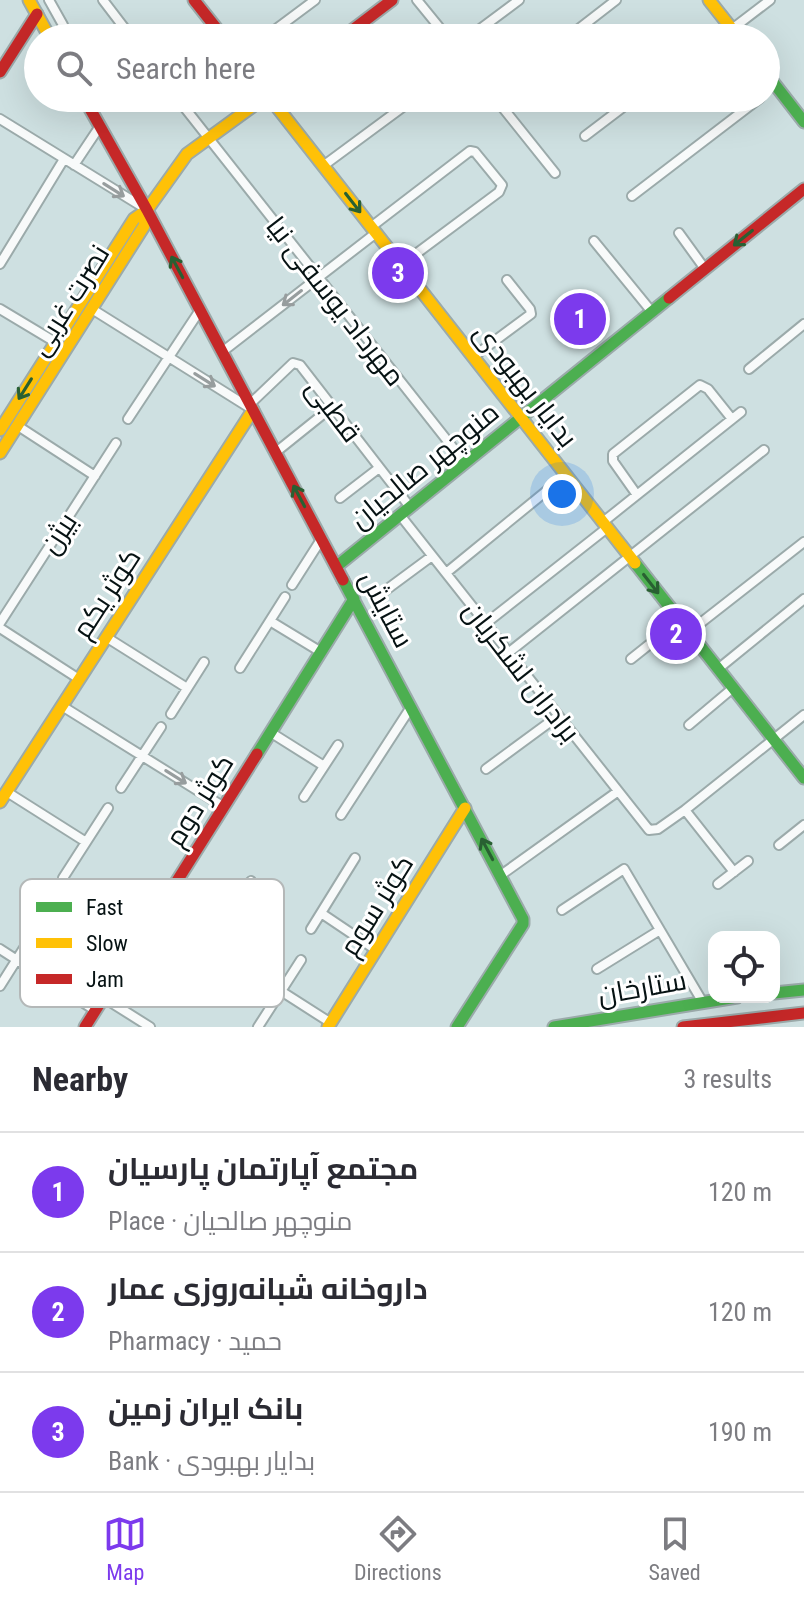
<!DOCTYPE html>
<meta charset="utf-8">
<style>
:root{--surface:#fff;--page:#f2f2f3;--text:#2b2b33;--muted:#7c7c81;--line:#e1e1e2;--accent:#7c3aed}
body{margin:0;font-family:"Roboto Condensed",Cairo,sans-serif;background:var(--page);color:var(--text)}
.controls{position:absolute;right:24px;bottom:24px;display:grid;overflow:hidden;border-radius:16px;box-shadow:0 8px 32px #0002}
.controls button{width:72px;height:72px;display:grid;place-items:center;padding:0;border:0;border-bottom:2px solid var(--line);background:var(--surface);color:var(--text);font:40px sans-serif}
.you{position:absolute;left:562px;top:494px;width:28px;height:28px;margin:-20px;border:6px solid #fff;border-radius:50%;background:#1a73e8;box-shadow:0 0 0 12px #1a73e833}
.badge{display:grid;place-items:center;width:52px;height:52px;border-radius:50%;background:var(--accent);color:#fff;font-size:26px;font-weight:700}
.pin{position:absolute;translate:-50% -50%;border:4px solid #fff;box-shadow:0 2px 8px #0006}
.list{margin:0;padding:0;list-style:none}
h2{display:flex;justify-content:space-between;align-items:center;height:104px;margin:0;padding:0 32px;font-size:34px}
h2 small{font-size:26px;font-weight:400;color:var(--muted)}
.list li{display:grid;grid-template-columns:52px 1fr auto;gap:24px;align-items:center;box-sizing:border-box;height:120px;padding:0 32px;border-top:2px solid var(--line)}
.list b{display:block;font-size:30px;white-space:nowrap}
.list p{margin:0;font-size:26px;white-space:nowrap;color:var(--muted)}
.list em{font-size:26px;font-style:normal;color:var(--muted)}
.icon{flex:none;width:44px;height:44px;fill:none;stroke:currentColor;stroke-width:2;stroke-linecap:round;stroke-linejoin:round}
.map{position:relative;flex:none;width:804px;height:1027px;overflow:hidden}
.search{position:absolute;background:var(--surface);box-shadow:0 8px 32px #0002;left:24px;right:24px;top:24px;height:88px;display:flex;align-items:center;gap:20px;box-sizing:border-box;padding:0 28px;border-radius:44px;color:var(--muted);font-size:30px}
.sheet{height:464px;background:var(--surface)}
nav{display:flex;justify-content:space-around;align-items:center;box-sizing:border-box;height:112px;border-top:2px solid var(--line);background:var(--surface);font-size:22px;color:var(--muted)}
nav a{display:grid;justify-items:center;gap:4px}
nav .on{color:var(--accent)}
.map>svg:first-child{display:block}
.lines{fill:none;stroke-linecap:round;stroke-linejoin:round}
.street-casing{stroke:#9baaaa;stroke-width:12}
.fast-casing{stroke:#9baaaa;stroke-width:15}
.slow-casing{stroke:#9baaaa;stroke-width:15}
.jam-casing{stroke:#9baaaa;stroke-width:15}
.street{stroke:#f8fafa;stroke-width:8}
.fast{stroke:#4caf50;stroke-width:11}
.slow{stroke:#ffc107;stroke-width:11}
.jam{stroke:#c62828;stroke-width:11}
.oneway{stroke:#979d9e}
.oneway2{stroke:#296032}
.labels{text-anchor:middle;stroke-width:6;stroke-linejoin:round;paint-order:stroke}
.street-label{font-size:28px;fill:#061213;stroke:#fff}
.key{fill:#fff;stroke:#b4b8b8;stroke-width:2}
.key-label{font-size:22px;fill:#061213}
</style>
<div class="map">
<svg width="804" height="1027" viewBox="0 0 804 1027">
<rect width="100%" height="100%" fill="#cee0e1"/>
<g class="lines">
<defs>
<path id="street" d="M49 0 63 25
M103 0 132 38
M417 0 448 38
M732 29 770 0
M264 38 315 0
M468 38 519 0
M567 38 616 0
M712 38 729 25
M177 98 465 463
M495 98 555 173
M0 119 146 209
M585 136 635 98
M74 165 100 126
M323 166 415 98
M632 196 760 98
M371 227 470 151 475 152 502 185 499 192 401 265
M679 233 705 269
M594 241 652 312
M0 264 64 159
M0 309 55 342
M92 309 250 408
M222 352 376 233
M473 357 531 314 530 309 507 280
M749 369 804 324
M250 404 293 363 300 365 410 507
M128 419 200 310
M18 426 95 476
M276 452 332 407
M637 495 613 461V454L700 385 708 389 732 419
M340 498 379 468
M400 515 649 830 658 829 685 810 804 715
M603 522 741 412
M446 573 566 475
M292 585 322 538
M386 590 432 556
M270 621 321 652
M0 623 116 443
M485 624 607 528
M0 628 79 679
M689 632 804 542
M106 637 187 688
M508 653 764 450
M631 659 680 620
M240 668 285 597
M718 669 804 599
M62 706 224 807
M171 714 204 662
M689 725 733 688
M270 732 324 766
M486 769 558 716
M121 788 161 727
M7 792 86 842
M304 797 338 745
M685 810 734 872
M341 815 411 707
M779 845 804 825
M501 875 617 792
M63 878 108 808
M718 884 748 861
M562 910 624 869 702 1001
M321 913 376 950
M156 915 207 949
M311 929 355 858
M0 949 96 1011
M597 969 660 930
M0 986 53 902
M281 991 331 1023
M180 992 251 881
M104 998 150 1027
M258 1027 301 960"/>
<path id="fast" d="M766 73 804 122
M635 563 804 778
M337 566 669 298
M343 580 523 919V924L457 1027
M257 754 354 599
M774 993 804 990
M554 1027 737 997"/>
<path id="slow" d="M29 0 50 38
M709 0 739 38
M270 98 635 563
M0 430 134 219 147 210 187 154 264 98
M0 453 144 226 147 211
M0 802 253 410
M328 1027 465 808"/>
<path id="jam" d="M194 0 224 38
M342 38 392 0
M0 72 37 14
M84 98 147 210 343 580
M669 298 804 189
M85 1027 257 754
M683 1027 804 1013"/>
</defs>
<!-- street casing -->
<use href="#street" class="street-casing"/>
<!-- fast casing -->
<use href="#fast" class="fast-casing"/>
<!-- slow casing -->
<use href="#slow" class="slow-casing"/>
<!-- jam casing -->
<use href="#jam" class="jam-casing"/>
<!-- street -->
<use href="#street" class="street"/>
<!-- fast -->
<use href="#fast" class="fast"/>
<!-- slow -->
<use href="#slow" class="slow"/>
<!-- jam -->
<use href="#jam" class="jam"/>
</g>
<!-- one-way arrows -->
<defs><path id="oneway-shaft" d="M-6 0H5M1.5-3L5.5 0L1.5 3" fill="none" stroke-width="1.6" stroke-linecap="round" stroke-linejoin="round" transform="scale(2)"/></defs>
<g class="oneway">
<use href="#oneway-shaft" transform="translate(114 190) rotate(32)"/>
<use href="#oneway-shaft" transform="translate(292 298) rotate(142)"/>
<use href="#oneway-shaft" transform="translate(205 380) rotate(32)"/>
<use href="#oneway-shaft" transform="translate(176 777) rotate(32)"/>
</g>
<g class="oneway2">
<use href="#oneway-shaft" transform="translate(353 203) rotate(52)"/>
<use href="#oneway-shaft" transform="translate(743 238) rotate(141)"/>
<use href="#oneway-shaft" transform="translate(177 267) rotate(-118)"/>
<use href="#oneway-shaft" transform="translate(25 389) rotate(122)"/>
<use href="#oneway-shaft" transform="translate(299 496) rotate(-118)"/>
<use href="#oneway-shaft" transform="translate(651 584) rotate(52)"/>
<use href="#oneway-shaft" transform="translate(487 849) rotate(-118)"/>
</g>
<g class="labels">
<!-- street labels -->
<g class="street-label">
<text transform="translate(69 300) rotate(-58)" y="10">نصرت غربی</text>
<text transform="translate(336 301) rotate(52)" y="10">مهرداد یوسفی نیا</text>
<text transform="translate(526 385) rotate(52)" y="10">بدایار بهبودی</text>
<text transform="translate(334 410) rotate(53)" y="10">قطبی</text>
<text transform="translate(424 465) rotate(-39)" y="10">منوچهر صالحیان</text>
<text transform="translate(58 533) rotate(-57)" y="10">بیژن</text>
<text transform="translate(106 593) rotate(-57)" y="10">کوثر یکم</text>
<text transform="translate(387 609) rotate(62)" y="10">ستایش</text>
<text transform="translate(522 671) rotate(52)" y="10">برادران لشکریان</text>
<text transform="translate(199 800) rotate(-58)" y="10">کوثر دوم</text>
<text transform="translate(376 905) rotate(-58)" y="10">کوثر سوم</text>
<text transform="translate(642 987) rotate(-10)" y="10">ستارخان</text>
</g>
</g>
<!-- legend -->
<rect x="20" y="879" width="264" height="128" rx="12" class="key"/>
<rect x="36" y="902" width="36" height="10" fill="#4caf50"/>
<rect x="36" y="938" width="36" height="10" fill="#ffc107"/>
<rect x="36" y="974" width="36" height="10" fill="#c62828"/>
<g class="key-label">
<text x="86" y="915">Fast</text>
<text x="86" y="951">Slow</text>
<text x="86" y="987">Jam</text>
</g>
</svg>
<div class="controls">
<button><svg class="icon" aria-label="locate" viewBox="0 0 24 24"><circle cx="12" cy="12" r="6"/><path d="M12 2v4M12 18v4M2 12h4M18 12h4"/></svg></button>
</div>
<div class="you"></div>
<div class="pin badge" style="left:580px;top:319px">1</div>
<div class="pin badge" style="left:676px;top:634px">2</div>
<div class="pin badge" style="left:398px;top:273px">3</div>
<div class="search"><svg class="icon" aria-label="search" viewBox="0 0 24 24"><circle cx="10" cy="10" r="6"/><path d="M15 15l6 6"/></svg>Search here</div>
</div>
<section class="sheet">
<h2>Nearby<small>3 results</small></h2>
<ul class="list">
<li><span class="badge">1</span><div><b>مجتمع آپارتمان پارسیان</b><p>Place · منوچهر صالحیان</p></div><em>120 m</em></li>
<li><span class="badge">2</span><div><b>داروخانه شبانه‌روزی عمار</b><p>Pharmacy · حمید</p></div><em>120 m</em></li>
<li><span class="badge">3</span><div><b>بانک ایران زمین</b><p>Bank · بدایار بهبودی</p></div><em>190 m</em></li>
</ul>
</section>
<nav>
<a class="on"><svg class="icon" aria-label="map" viewBox="0 0 24 24"><path d="M3 6l6-2 6 2 6-2v14l-6 2-6-2-6 2zM9 4v14M15 6v14"/></svg>Map</a>
<a><svg class="icon" aria-label="directions" viewBox="0 0 24 24"><path d="M12 3l9 9-9 9-9-9zM9 14v-3h6M13 9l2 2-2 2"/></svg>Directions</a>
<a><svg class="icon" aria-label="saved" viewBox="0 0 24 24"><path d="M7 4h10v16l-5-4-5 4z"/></svg>Saved</a>
</nav>
